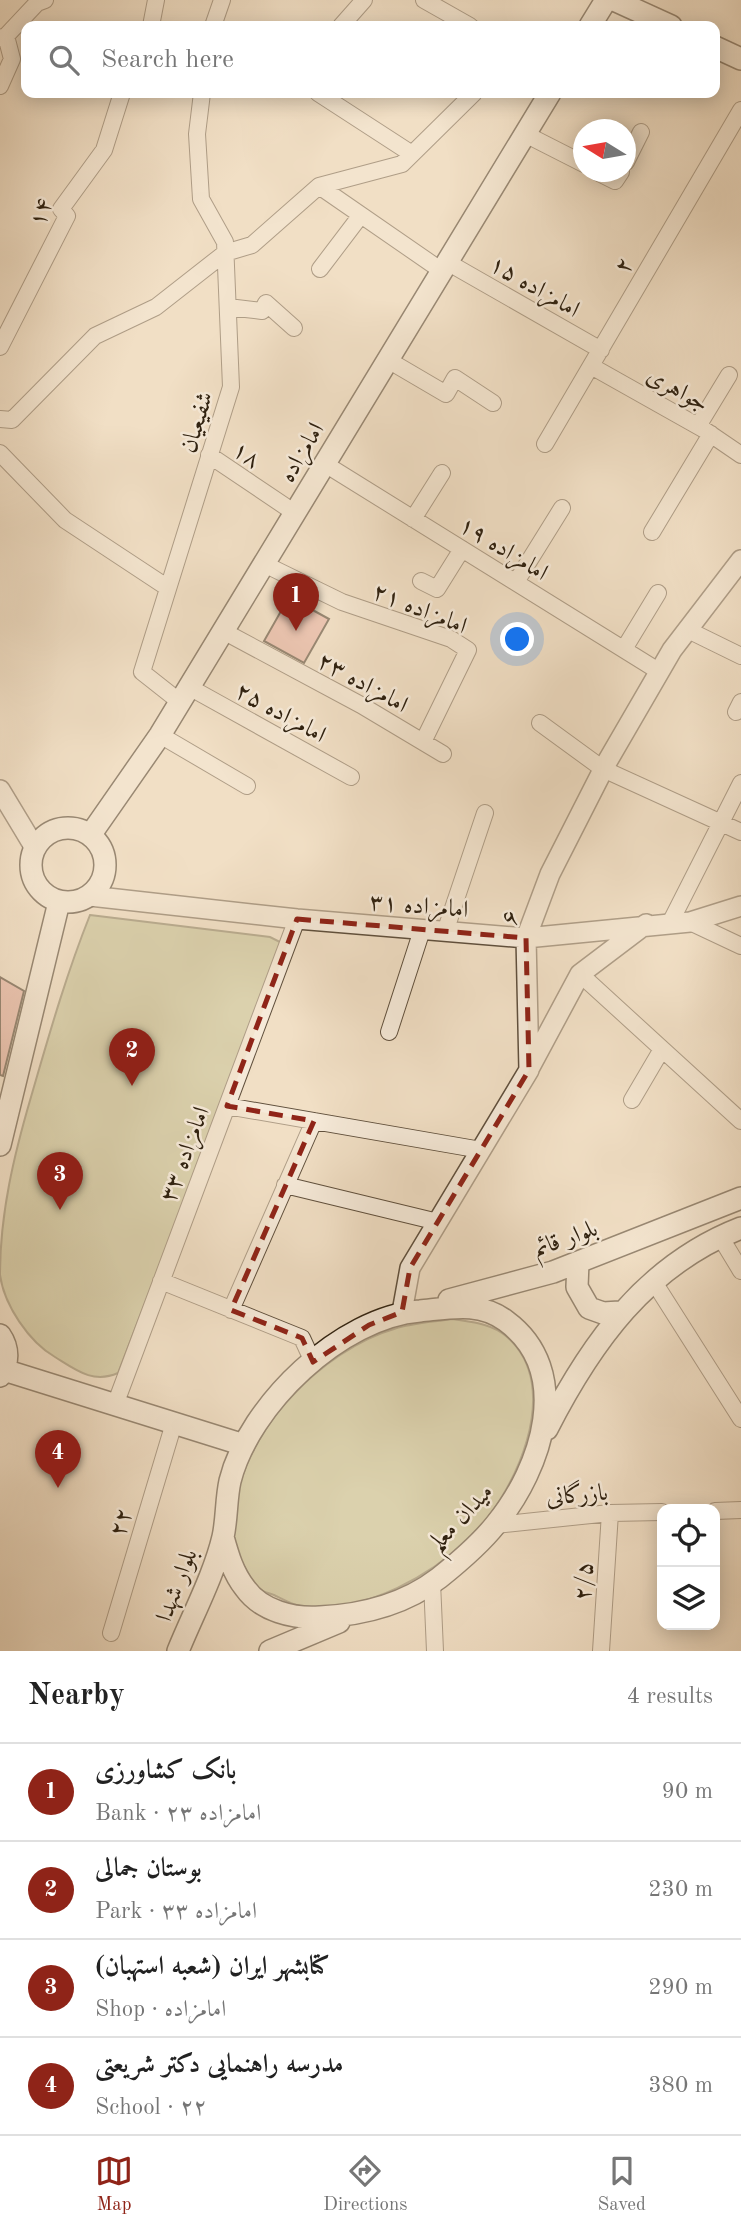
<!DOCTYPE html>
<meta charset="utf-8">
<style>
:root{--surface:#fff;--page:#f2f2f2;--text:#222;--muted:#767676;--line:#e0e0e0;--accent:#8f2418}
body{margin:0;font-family:"Old Standard TT",Amiri,serif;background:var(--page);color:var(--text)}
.controls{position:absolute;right:21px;bottom:21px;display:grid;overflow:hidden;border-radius:14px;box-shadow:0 4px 18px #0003}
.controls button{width:63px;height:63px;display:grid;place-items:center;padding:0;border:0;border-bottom:2px solid var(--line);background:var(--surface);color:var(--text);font:35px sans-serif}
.compass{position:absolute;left:573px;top:119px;width:63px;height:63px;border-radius:50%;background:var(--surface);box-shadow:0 4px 18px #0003;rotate:281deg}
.you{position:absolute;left:518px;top:640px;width:24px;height:24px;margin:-18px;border:5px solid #fff;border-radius:50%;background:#1a73e8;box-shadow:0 0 0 10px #1a73e833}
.badge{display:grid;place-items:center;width:46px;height:46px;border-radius:50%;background:var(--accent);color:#fff;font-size:23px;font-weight:700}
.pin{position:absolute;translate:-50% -58px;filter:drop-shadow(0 2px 4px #0008)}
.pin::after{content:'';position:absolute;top:37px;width:24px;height:21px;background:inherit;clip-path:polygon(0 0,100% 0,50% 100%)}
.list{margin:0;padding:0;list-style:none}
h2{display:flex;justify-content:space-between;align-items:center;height:91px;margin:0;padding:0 28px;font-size:30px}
h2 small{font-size:23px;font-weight:400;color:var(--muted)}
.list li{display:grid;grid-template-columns:46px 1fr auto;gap:21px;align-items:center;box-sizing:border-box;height:98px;padding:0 28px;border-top:2px solid var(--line)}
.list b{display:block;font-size:26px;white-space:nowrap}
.list p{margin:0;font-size:23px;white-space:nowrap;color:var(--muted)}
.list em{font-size:23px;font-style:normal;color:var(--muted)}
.icon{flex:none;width:38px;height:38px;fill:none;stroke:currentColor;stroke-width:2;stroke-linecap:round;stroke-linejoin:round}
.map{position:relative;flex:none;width:741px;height:1651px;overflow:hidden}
.search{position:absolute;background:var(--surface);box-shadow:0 4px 18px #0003;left:21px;right:21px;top:21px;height:77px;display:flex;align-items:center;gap:18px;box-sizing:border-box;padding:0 24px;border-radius:14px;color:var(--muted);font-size:26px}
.sheet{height:483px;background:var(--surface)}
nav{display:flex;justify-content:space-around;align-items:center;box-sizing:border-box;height:98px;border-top:2px solid var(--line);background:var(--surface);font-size:19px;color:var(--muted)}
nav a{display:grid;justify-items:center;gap:4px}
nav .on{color:var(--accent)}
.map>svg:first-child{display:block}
.green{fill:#c1c090;stroke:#787050;stroke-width:2}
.building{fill:#e6a89c;stroke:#2f2110;stroke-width:2}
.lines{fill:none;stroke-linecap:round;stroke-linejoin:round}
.minor-casing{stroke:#60503d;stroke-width:18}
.tertiary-casing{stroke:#60503d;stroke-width:22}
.secondary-casing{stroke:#2f2110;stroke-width:24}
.minor{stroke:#f6ead9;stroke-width:16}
.tertiary{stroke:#f6ead9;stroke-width:19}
.secondary{stroke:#f6ead9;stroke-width:21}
.marked{fill:none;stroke:#8f2418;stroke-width:5;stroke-dasharray:14 9;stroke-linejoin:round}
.labels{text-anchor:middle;stroke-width:5;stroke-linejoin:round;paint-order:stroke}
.street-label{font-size:24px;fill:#2f2110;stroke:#f6ead9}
</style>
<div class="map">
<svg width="741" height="1651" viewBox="0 0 741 1651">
<rect width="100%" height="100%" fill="#f1dfc5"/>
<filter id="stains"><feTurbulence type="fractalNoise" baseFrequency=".00286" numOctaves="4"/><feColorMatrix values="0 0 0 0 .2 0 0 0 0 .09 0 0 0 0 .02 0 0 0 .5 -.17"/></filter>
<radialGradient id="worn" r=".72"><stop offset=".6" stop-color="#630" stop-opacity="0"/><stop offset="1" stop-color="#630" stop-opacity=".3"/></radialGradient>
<!-- green -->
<path class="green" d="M90 915 270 937 284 944 118 1373C93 1384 76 1370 55 1357 29 1342 4 1305 0 1275 0 1213 14 1155 31 1097 49 1035 66 975 90 915Z
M452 1319C470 1322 491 1323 506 1336 566 1387 514 1496 469 1539 427 1578 371 1608 313 1608 296 1607 288 1602 274 1595 269 1593 263 1592 259 1589 254 1585 250 1577 247 1571 211 1517 253 1436 293 1395 319 1367 358 1339 394 1329 412 1323 433 1322 452 1319Z"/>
<!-- building -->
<path class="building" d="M289 597 329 619 304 663 264 641Z
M0 977 24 991 3 1076 0 1075Z"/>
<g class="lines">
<defs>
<path id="minor" d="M424 0 470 26
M151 26 156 0
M213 26 222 0
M341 26 364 0
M0 38 6 36 37 3 45 0
M0 86 12 59 6 36
M318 93 412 154
M525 134 584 164
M626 162 641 132
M597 172 615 181 621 172
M319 186 442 271
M447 262 601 350
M320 269 361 215
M228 307 262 311 266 303 294 328
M0 347 67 216 61 209 104 150 122 93
M388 360 446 394 455 378 493 403
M591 366 703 429 741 455
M0 419 12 420 95 336 156 307 225 253 252 245 319 186 402 164 474 93
M698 426 729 375
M545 444 741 110
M0 453 65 520 168 588
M209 455 295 513
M325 464 660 672
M413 519 442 473
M652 532 711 434
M264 564 342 602 451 639 468 650 423 742
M421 581 437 589 462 549
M516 582 562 508
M688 630 741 656
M223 631 361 705 443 754
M624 649 658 593
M189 687 351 777
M180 702 142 672 231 387 225 242 201 199 197 134 202 93
M736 712 741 702
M540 723 603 769 741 832
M160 735 247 786
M690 922 741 946
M670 923 741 783
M445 932 485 813
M580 974 741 1121
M389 1032 422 930
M632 1100 662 1049
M227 1106 481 1150
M285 1185 438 1222
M721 1238 741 1271
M161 1281 302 1338 313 1362
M654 1282 741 1419
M231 1310 314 1121
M115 1405 297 919
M715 1511 741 1510
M496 1525 610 1513 662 1512
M432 1582 435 1651
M111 1633 174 1423
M601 1651 610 1513"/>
<path id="tertiary" d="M0 790 35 848
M90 896 297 919 526 938 690 922 741 906
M529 1069 580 974 646 924
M402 1312 410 1268 529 1070 526 938 550 874 607 762 672 650 741 560"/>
<path id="secondary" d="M614 0 671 26
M590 26 606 0
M715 47 741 59
M31 865a37 37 0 1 1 74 0a37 37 0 1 1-74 0Z
M91 834 160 735 550 93
M0 1145 59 902
M578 1262 577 1287 589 1308 603 1313 620 1312
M449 1300 553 1272 741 1198
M0 1335C9 1348 9 1363 0 1376
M4 1370 244 1445
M547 1429C591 1343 646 1265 741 1228
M178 1651C193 1614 214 1575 223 1537 227 1519 226 1499 230 1481 249 1405 341 1317 420 1311 450 1308 480 1301 506 1321 574 1371 542 1468 496 1524 481 1543 459 1562 439 1578 405 1604 362 1615 320 1617 294 1619 261 1611 245 1588 233 1573 228 1555 223 1537
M270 1651 339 1622"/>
</defs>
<!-- minor casing -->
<use href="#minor" class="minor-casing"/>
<!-- tertiary casing -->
<use href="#tertiary" class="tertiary-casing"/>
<!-- secondary casing -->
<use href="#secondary" class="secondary-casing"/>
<!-- minor -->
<use href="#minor" class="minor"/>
<!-- tertiary -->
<use href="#tertiary" class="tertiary"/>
<!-- secondary -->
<use href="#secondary" class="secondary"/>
</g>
<!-- marked area -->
<path d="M0 0H741V1651H0ZM297 919 526 938 529 1070 410 1268 402 1312 369 1325 313 1362 302 1338 231 1310 314 1121 227 1106Z" fill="#f1dfc5" fill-opacity=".55" fill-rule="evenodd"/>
<path class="marked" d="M297 919 526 938 529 1070 410 1268 402 1312 369 1325 313 1362 302 1338 231 1310 314 1121 227 1106Z"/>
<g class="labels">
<!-- street labels -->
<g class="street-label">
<text transform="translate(40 212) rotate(-72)" y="8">۱۴</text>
<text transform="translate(623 265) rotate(-60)" y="8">۲</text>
<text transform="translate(535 286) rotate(30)" y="8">امامزاده ۱۵</text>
<text transform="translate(678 389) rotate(29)" y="8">جواهری</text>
<text transform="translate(196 422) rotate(-73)" y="8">شفیعیان</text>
<text transform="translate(301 452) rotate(-59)" y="8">امامزاده</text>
<text transform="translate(247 454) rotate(34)" y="8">۱۸</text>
<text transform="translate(504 548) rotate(32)" y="8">امامزاده ۱۹</text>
<text transform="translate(420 608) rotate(22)" y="8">امامزاده ۲۱</text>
<text transform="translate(363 682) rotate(29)" y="8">امامزاده ۲۳</text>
<text transform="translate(281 712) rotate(29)" y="8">امامزاده ۲۵</text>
<text transform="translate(419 905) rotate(5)" y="8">امامزاده ۳۱</text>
<text transform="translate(509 917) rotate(-72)" y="8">۶</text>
<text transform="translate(184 1154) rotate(-69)" y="8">امامزاده ۳۳</text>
<text transform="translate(565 1238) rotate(-20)" y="8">بلوار قائم</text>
<text transform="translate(577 1494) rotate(-5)" y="8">بازرگانی</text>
<text transform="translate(460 1517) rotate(-47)" y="8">میدان معلم</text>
<text transform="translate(120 1522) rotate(-73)" y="8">۲۲</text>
<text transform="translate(583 1581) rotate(-86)" y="8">۲/۵</text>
<text transform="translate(176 1585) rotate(-69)" y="8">بلوار شهدا</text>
</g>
</g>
<rect width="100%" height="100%" filter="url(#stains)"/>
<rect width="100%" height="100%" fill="url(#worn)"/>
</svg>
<div class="controls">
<button><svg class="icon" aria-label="locate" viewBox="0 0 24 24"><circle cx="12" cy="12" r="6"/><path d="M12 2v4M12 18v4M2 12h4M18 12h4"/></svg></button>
<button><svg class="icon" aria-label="layers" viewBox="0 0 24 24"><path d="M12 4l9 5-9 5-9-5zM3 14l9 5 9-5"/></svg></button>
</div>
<svg class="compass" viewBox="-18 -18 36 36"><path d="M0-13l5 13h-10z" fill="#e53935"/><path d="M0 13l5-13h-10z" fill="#767676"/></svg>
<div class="you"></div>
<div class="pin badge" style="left:296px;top:631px">1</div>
<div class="pin badge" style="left:132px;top:1086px">2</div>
<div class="pin badge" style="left:60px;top:1210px">3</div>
<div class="pin badge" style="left:58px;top:1488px">4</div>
<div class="search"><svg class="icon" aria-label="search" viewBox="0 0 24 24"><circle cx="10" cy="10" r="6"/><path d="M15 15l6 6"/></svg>Search here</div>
</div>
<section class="sheet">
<h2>Nearby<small>4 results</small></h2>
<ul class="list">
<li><span class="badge">1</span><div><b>بانک کشاورزی</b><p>Bank · امامزاده ۲۳</p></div><em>90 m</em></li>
<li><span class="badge">2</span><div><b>بوستان جمالی</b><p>Park · امامزاده ۳۳</p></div><em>230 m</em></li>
<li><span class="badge">3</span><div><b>کتابشهر ایران (شعبه استهبان)</b><p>Shop · امامزاده</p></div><em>290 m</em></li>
<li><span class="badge">4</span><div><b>مدرسه راهنمایی دکتر شریعتی</b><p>School · ۲۲</p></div><em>380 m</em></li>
</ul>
</section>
<nav>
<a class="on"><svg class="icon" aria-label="map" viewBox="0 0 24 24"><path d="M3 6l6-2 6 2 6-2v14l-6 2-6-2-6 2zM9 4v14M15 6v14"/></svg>Map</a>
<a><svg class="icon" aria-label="directions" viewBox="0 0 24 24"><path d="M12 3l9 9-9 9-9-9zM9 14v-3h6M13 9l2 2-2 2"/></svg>Directions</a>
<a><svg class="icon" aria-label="saved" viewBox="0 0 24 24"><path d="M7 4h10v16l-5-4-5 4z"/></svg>Saved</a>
</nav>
